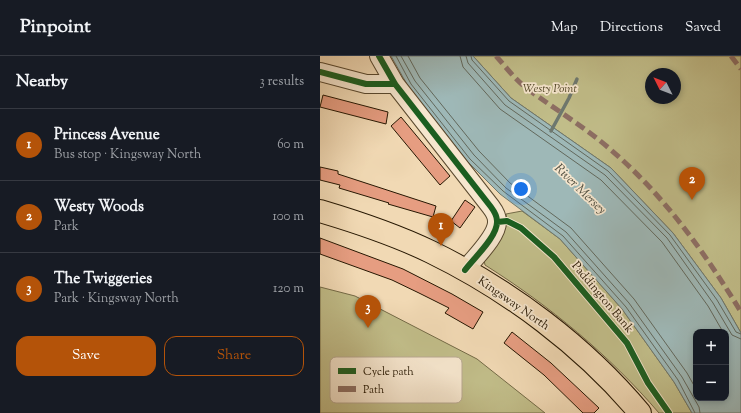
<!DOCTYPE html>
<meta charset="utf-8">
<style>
:root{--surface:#171b24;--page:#242831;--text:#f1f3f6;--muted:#9ea1a6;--line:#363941;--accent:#b45309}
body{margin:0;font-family:"Sorts Mill Goudy",serif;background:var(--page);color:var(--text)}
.controls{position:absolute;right:12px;bottom:12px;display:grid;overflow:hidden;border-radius:8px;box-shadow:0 2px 6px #0003}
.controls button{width:36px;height:36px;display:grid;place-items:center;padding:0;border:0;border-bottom:1px solid var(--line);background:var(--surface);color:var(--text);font:20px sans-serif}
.compass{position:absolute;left:325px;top:12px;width:36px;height:36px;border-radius:50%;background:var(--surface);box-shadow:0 2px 6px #0003;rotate:312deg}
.you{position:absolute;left:201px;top:133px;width:14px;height:14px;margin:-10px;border:3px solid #fff;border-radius:50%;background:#1a73e8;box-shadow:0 0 0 6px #1a73e833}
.badge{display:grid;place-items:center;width:26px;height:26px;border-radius:50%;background:var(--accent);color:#fff;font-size:13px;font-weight:700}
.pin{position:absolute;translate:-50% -33px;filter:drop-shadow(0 1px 2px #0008)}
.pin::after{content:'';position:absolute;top:21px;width:14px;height:12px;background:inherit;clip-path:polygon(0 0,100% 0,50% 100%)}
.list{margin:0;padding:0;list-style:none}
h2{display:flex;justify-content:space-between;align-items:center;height:52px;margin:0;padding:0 16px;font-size:17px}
h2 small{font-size:13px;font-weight:400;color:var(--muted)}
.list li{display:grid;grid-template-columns:26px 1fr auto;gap:12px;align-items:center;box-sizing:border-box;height:72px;padding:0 16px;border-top:1px solid var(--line)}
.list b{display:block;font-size:15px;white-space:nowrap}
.list p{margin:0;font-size:13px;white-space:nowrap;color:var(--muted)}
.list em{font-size:13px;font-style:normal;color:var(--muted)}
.actions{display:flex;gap:8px;padding:12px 16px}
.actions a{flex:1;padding:9px 0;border:1px solid var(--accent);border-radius:12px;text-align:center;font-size:14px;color:var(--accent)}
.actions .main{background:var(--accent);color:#fff}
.map{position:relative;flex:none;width:421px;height:357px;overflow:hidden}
header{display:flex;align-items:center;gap:24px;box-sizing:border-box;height:56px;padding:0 20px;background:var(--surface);border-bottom:1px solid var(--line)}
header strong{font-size:19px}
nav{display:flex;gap:22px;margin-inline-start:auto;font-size:14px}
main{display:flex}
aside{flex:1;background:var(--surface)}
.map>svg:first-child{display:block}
.green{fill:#c1bd89;stroke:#746a46;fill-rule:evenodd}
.water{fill:#9eb8b7;stroke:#6e786f;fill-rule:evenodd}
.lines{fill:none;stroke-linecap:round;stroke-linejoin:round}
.shore{stroke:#62685c;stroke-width:1}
.stream{stroke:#6e786f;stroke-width:3.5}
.building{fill:#e69d81;stroke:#261702}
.minor-casing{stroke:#59482e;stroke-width:20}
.major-casing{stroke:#261702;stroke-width:24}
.minor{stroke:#f6e6ce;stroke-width:18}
.major{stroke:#f1d9b4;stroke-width:22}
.quiet{stroke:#8d6e63;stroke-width:5;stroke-dasharray:10 5;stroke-linecap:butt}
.cycleway-casing{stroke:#f6e6ce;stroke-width:8}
.cycleway{stroke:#1b5e20;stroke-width:6}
.labels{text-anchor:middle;stroke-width:3.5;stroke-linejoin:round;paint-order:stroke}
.park-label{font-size:12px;font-style:italic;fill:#54492a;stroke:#f6e6ce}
.street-label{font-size:12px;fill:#261702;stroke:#f6e6ce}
.water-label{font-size:13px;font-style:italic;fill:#504f41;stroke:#f6e6ce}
.key{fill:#f6e6ce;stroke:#b8a891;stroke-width:1}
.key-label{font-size:11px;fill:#261702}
</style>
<header>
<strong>Pinpoint</strong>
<nav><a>Map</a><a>Directions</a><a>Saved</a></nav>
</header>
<main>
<aside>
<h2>Nearby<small>3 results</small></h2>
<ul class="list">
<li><span class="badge">1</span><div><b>Princess Avenue</b><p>Bus stop · Kingsway North</p></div><em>60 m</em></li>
<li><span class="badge">2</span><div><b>Westy Woods</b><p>Park</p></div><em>100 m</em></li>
<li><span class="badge">3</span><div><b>The Twiggeries</b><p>Park · Kingsway North</p></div><em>120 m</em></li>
</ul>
<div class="actions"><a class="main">Save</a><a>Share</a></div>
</aside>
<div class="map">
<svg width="421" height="357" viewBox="0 0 421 357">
<rect width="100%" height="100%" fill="#f1d9b4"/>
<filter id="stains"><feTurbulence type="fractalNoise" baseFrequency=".005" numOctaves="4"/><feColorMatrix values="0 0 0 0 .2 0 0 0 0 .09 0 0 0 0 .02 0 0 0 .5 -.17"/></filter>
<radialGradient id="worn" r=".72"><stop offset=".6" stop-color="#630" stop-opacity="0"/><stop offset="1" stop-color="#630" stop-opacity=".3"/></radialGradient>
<!-- green -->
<path class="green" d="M153 0H421V277L401 242 353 177 291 112 191 42ZM331 18H355V42H331Z
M202 155 240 183 302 253 354 326 372 357H339C289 299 230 250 165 209L164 204C173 191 190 176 186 158Z
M0 231 35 240 157 303 225 357H0Z"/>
<!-- water -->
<path class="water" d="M71 0H153L191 42 291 112 353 177 401 242 421 277V357H372L354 326 302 253 240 183 180 138 147 105 88 30ZM376 276H406V342H376Z"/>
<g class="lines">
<!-- shore -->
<path class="shore" d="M76 0 91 28 150 103 183 135 243 180 306 251 358 324 375 357
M81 0 95 25 154 99 186 132 246 176 309 247 362 321 379 351 380 357
M88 0 100 22 159 95 190 127 251 172 314 243 367 317 376 333
M140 0 143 11 180 53 281 124 342 186 388 250 403 276
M146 0 148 7 185 49 285 119 347 182 393 247 412 279 421 283
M151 0 152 4 189 45 288 115 350 179 397 244 416 276 421 278"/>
<!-- stream -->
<path class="stream" d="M231 75 249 42 257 23"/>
</g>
<!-- building -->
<path class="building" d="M3 39 68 56 66 68 0 51Z
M81 61 130 120 120 129 71 70Z
M0 111 18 115V118L116 150 113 161 68 148 69 147 19 132 20 129 0 124Z
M145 144 155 151 140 172 131 165Z
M0 182 83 213 132 238 163 256 153 273 125 257 129 252 99 237 72 224 0 198Z
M192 276 231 307 279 352 274 357H263L224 319 184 287Z"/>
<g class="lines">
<defs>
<path id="minor" d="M59 0 75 28 171 151C174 155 177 160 177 165 178 180 154 202 145 214
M0 16 46 28H75"/>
<path id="major" d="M0 155C37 166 76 179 111 196 189 234 264 290 320 357"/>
</defs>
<!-- minor casing -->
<use href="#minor" class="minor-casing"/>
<!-- major casing -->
<use href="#major" class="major-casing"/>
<!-- minor -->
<use href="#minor" class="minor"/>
<!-- major -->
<use href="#major" class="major"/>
<!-- quiet -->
<path class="quiet" d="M176 0C185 10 194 22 205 31 229 49 255 65 279 84 338 131 382 192 421 256
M411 0 421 13"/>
<defs>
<path id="cycleway" d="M59 0 75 28 171 151C174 155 177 160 177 165 178 180 154 202 145 214
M0 16 46 28H75
M177 166 187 165 201 172 234 201 307 287 328 327 349 357"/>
</defs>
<!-- cycleway casing -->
<use href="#cycleway" class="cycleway-casing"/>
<!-- cycleway -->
<use href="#cycleway" class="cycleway"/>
</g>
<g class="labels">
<!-- park labels -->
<g class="park-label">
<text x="230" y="36">Westy Point</text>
</g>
<!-- street labels -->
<g class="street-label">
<text transform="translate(283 241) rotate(50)" y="4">Paddington Bank</text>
<text transform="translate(194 247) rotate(35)" y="4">Kingsway North</text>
</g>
<!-- water labels -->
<g class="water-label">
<text transform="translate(261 132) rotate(44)" y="5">River Mersey</text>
</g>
</g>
<!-- legend -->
<rect x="10" y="301" width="132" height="46" rx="6" class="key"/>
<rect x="18" y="312" width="18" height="6" fill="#1b5e20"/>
<rect x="18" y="330" width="18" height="6" fill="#8d6e63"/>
<g class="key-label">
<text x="43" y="319">Cycle path</text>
<text x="43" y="337">Path</text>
</g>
<rect width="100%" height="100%" filter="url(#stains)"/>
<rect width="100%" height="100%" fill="url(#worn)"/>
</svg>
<div class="controls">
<button>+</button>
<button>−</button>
</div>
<svg class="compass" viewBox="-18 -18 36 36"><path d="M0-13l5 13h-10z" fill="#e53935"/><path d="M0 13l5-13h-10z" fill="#9ea1a6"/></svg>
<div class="you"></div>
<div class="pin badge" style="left:121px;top:190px">1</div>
<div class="pin badge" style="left:372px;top:144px">2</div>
<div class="pin badge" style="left:48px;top:272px">3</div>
</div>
</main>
